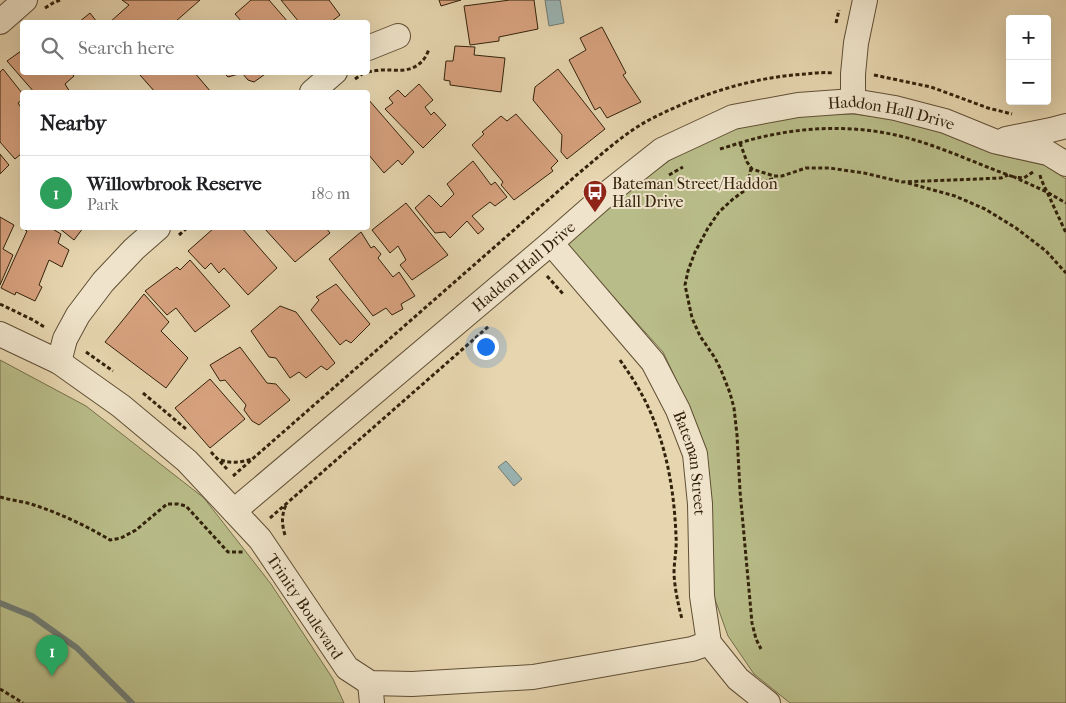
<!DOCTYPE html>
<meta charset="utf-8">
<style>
:root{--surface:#fff;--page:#f6f6f6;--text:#202124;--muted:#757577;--line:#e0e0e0;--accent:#8f2418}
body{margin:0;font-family:"IM FELL French Canon",serif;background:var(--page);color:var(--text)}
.controls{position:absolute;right:15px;top:15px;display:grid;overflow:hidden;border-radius:5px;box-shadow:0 5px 20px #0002}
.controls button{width:45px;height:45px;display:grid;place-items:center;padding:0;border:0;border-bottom:1px solid var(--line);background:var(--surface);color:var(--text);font:25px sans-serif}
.you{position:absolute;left:485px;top:346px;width:18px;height:18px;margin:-12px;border:4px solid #fff;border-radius:50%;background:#1a73e8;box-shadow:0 0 0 8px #1a73e833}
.badge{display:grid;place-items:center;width:32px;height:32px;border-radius:50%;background:var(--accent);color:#fff;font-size:16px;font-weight:700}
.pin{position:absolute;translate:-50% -41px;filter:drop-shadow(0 1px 2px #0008)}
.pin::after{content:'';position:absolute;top:26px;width:18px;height:15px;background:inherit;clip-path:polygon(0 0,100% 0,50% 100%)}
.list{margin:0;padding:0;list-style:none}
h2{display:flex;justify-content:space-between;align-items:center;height:65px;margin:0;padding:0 20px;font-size:21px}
h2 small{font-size:16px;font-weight:400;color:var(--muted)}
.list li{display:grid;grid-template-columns:32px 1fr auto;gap:15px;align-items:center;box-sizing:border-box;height:75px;padding:0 20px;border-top:1px solid var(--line)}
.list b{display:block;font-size:19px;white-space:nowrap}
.list p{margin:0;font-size:16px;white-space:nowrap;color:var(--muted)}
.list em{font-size:16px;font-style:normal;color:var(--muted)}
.icon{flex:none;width:28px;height:28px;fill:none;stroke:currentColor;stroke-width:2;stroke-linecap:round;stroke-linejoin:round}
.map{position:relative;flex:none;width:1066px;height:703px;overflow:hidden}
.search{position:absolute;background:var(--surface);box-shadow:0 5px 20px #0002;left:20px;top:20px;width:350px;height:55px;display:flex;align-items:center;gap:12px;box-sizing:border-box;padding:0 18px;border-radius:5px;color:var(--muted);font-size:19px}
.panel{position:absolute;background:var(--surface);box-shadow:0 5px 20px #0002;left:20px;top:90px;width:350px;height:140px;border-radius:5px}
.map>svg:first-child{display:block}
.green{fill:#b8bc88;stroke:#766f4a}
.water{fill:#9ab6b6;stroke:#717b72}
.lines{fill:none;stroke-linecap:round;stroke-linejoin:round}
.stream{stroke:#717b72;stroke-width:6}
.building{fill:#d8a27f;stroke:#33220b}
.minor-casing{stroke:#604f34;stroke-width:26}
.path{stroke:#33220b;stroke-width:3;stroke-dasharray:4 2.5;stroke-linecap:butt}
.minor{stroke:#efe4cb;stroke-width:24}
.labels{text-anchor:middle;stroke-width:4;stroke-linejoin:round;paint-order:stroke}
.street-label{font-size:16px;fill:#33220b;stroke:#efe4cb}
.poi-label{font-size:16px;fill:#33220b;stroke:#efe4cb;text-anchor:start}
</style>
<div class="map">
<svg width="1066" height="703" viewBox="0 0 1066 703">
<rect width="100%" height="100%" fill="#e6d5af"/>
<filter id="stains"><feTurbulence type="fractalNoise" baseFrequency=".004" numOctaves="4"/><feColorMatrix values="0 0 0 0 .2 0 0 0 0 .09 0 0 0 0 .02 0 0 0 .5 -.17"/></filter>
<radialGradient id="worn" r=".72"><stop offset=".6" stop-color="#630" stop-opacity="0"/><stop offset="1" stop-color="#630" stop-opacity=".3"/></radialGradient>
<!-- green -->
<path class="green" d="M854 114 901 120 949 134 995 154 1044 165 1066 179V703H790L754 674 728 636 713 594 707 457 691 411 663 352 566 244 622 196 670 160 737 126 807 115Z
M0 360 86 406 204 498 271 584 333 679 344 703H0Z"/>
<!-- water -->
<path class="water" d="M545 0H560L564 23 549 26Z
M506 461 522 479 514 486 498 467Z"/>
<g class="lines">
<!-- stream -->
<path class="stream" d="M0 603 32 616 77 648 132 703"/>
</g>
<!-- building -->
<path class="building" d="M122 0H200L175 22H110L129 5Z
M251 0H269L288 22H242L235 14Z
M281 0H329L340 15 331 22H299Z
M439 0H461L441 6Z
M510 0H534L538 29 499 37V41L470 45 464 6Z
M90 13 97 22H79Z
M602 27 626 73 623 75 641 102 607 118 600 107 595 110 569 60 586 50 580 38Z
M455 46 475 47 474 55 505 58 501 92 450 85V81L444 80 446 61H453Z
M22 48V72H71L74 76 65 84 70 92H34L7 61 21 51Z
M3 69 22 93V100L18 103 22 109V153L15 159 0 142V72Z
M558 69 605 129 567 159 561 152 562 135 533 100 535 87Z
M144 72H194L211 92H155L140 75Z
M223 72H268L254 82 248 80 242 73 228 77Z
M419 84 433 100 425 107 431 115 434 112 446 125 423 148 385 109 393 103 389 98 398 90 405 97Z
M368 99 414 152 402 165 398 160 384 173 368 154Z
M516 114 558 161 551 168 553 171 514 200 501 185 503 182 472 145 484 134 482 132 501 116 507 121Z
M0 154 9 165 0 174Z
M473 161 491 185 495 182 507 197 495 206 490 202 472 216 484 229 478 234 467 221 450 238 445 232 435 233 415 208 429 195 441 207 454 194 447 184Z
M406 203 448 255 412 280 400 265 406 260 398 246 390 253 372 230Z
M0 217 14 225 3 249 13 255 0 285Z
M26 228H51L61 234 58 243 69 250 62 267 49 260 39 285 42 287 35 301 16 292 15 295 1 288 27 231 25 230Z
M59 228H83L74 240Z
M214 228H242L277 268 248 295 224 268 219 273 211 263 205 269 188 251Z
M264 228H326L330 233 295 262Z
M361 232 371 248 374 246 381 254 378 258 393 277 399 272 415 296 401 304 403 309 392 315 386 308 373 316 329 259Z
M190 260 230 306 195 332 176 308 167 315 145 291 177 267 180 270Z
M336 284 370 324 351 343 346 340 340 345 311 310 319 300 316 297Z
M144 294 169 322 161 331 188 358 166 388 105 342Z
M280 306 296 312 335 363 327 370 321 366 306 378 299 372 290 378 276 358 269 357 251 331Z
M240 347 267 383 276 384 290 400 259 425 252 421 244 410 246 405 225 380 220 381 210 365Z
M210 379 245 419 210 448 175 408Z"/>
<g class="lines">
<defs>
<g id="minor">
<path d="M0 22 25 0"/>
<path d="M368 48 398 36"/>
<path d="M312 92 335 72"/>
<path d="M853 101V74L856 43 865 0"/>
<path d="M1006 139 1051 130 1066 126"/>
<path id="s1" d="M551 243 653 362 678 410 695 454 700 504 702 596 709 643 738 679 768 703"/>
<path id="s2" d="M0 334 59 362 121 406 187 461 260 539 347 668 370 683 412 684 533 677 692 649 709 643"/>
<path d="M59 362 65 339 78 315 103 282 134 249 158 228"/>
<path id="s3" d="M234 511 551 243 609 192 662 150 733 117 798 105 853 101 895 108 945 121 994 141 1048 153 1066 164"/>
<path d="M370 683 372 703"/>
</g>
</defs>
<!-- minor casing -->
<use href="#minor" class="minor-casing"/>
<!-- path -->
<path class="path" d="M45 8 53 3 60 0
M836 23 839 10
M368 72C371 71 375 71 379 70 396 69 411 75 424 59 426 56 428 52 429 49
M874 75 931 87 988 108 1012 114
M355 79 365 72
M740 143 747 162 752 169 774 176H782L806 168H829L864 173 902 182 1001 178 1008 175
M720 149C737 144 754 138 771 135 819 125 871 126 918 141 951 151 982 166 1014 177
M751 168 748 182 744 191 754 185 775 178
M1033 172 1024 178 1014 177 1047 192 1066 203
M669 175 683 167
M1040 175 1041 179 1066 233
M908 183 955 196 985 209 1016 228 1046 251 1066 273
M744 191 733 199 719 212 708 228 695 252 688 271 685 285 692 318 700 336 715 358 721 370 730 393 734 408 737 435 740 491 752 623 756 639 761 649
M179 235 187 228
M547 276 564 295
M0 304 33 320 46 328
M86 352 113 371
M620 360C626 369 632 377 637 386 664 431 674 484 676 536 677 549 674 561 674 574 675 590 678 604 682 619
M143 393 186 429
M211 452 227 469
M221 460C231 464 242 462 252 459
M233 476 579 173C601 155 623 134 649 120 697 95 752 77 806 74 815 73 824 72 833 73
M0 497C10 500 21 501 31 504 59 513 85 525 110 540L121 538 136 530 167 504H178L186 506 228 552H244
M270 518 489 326
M285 535C282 525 281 516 286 505
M0 689 23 703"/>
<!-- minor -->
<use href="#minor" class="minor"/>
</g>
<!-- icons -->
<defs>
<symbol id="bus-pin" viewBox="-11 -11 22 30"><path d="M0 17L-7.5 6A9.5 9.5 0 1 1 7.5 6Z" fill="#8f2418" stroke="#efe4cb"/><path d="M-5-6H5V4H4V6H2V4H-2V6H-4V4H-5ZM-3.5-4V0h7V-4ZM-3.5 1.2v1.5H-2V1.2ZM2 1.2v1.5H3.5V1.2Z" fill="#fff"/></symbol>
</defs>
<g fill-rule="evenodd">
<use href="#bus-pin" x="581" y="178" width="28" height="38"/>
</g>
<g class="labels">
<!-- street labels -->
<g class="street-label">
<text dy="6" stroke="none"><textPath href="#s3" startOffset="799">Haddon Hall Drive</textPath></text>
<text dy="6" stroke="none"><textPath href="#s3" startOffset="379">Haddon Hall Drive</textPath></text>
<text dy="6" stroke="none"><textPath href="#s1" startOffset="266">Bateman Street</textPath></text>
<text dy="6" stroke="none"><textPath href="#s2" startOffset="415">Trinity Boulevard</textPath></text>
</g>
<!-- poi labels -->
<g class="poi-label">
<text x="612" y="189">Bateman Street/Haddon<tspan x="612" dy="18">Hall Drive</tspan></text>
</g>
</g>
<rect width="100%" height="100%" filter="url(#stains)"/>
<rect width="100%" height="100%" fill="url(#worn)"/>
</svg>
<div class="controls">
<button>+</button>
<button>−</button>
</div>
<div class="you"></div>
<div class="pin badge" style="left:52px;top:676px;background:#2e9e5b">1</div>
<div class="search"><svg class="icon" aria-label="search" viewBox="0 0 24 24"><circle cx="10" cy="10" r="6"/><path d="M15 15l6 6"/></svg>Search here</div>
<section class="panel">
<h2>Nearby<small></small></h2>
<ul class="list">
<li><span class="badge" style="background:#2e9e5b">1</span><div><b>Willowbrook Reserve</b><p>Park</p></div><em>180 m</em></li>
</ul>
</section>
</div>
